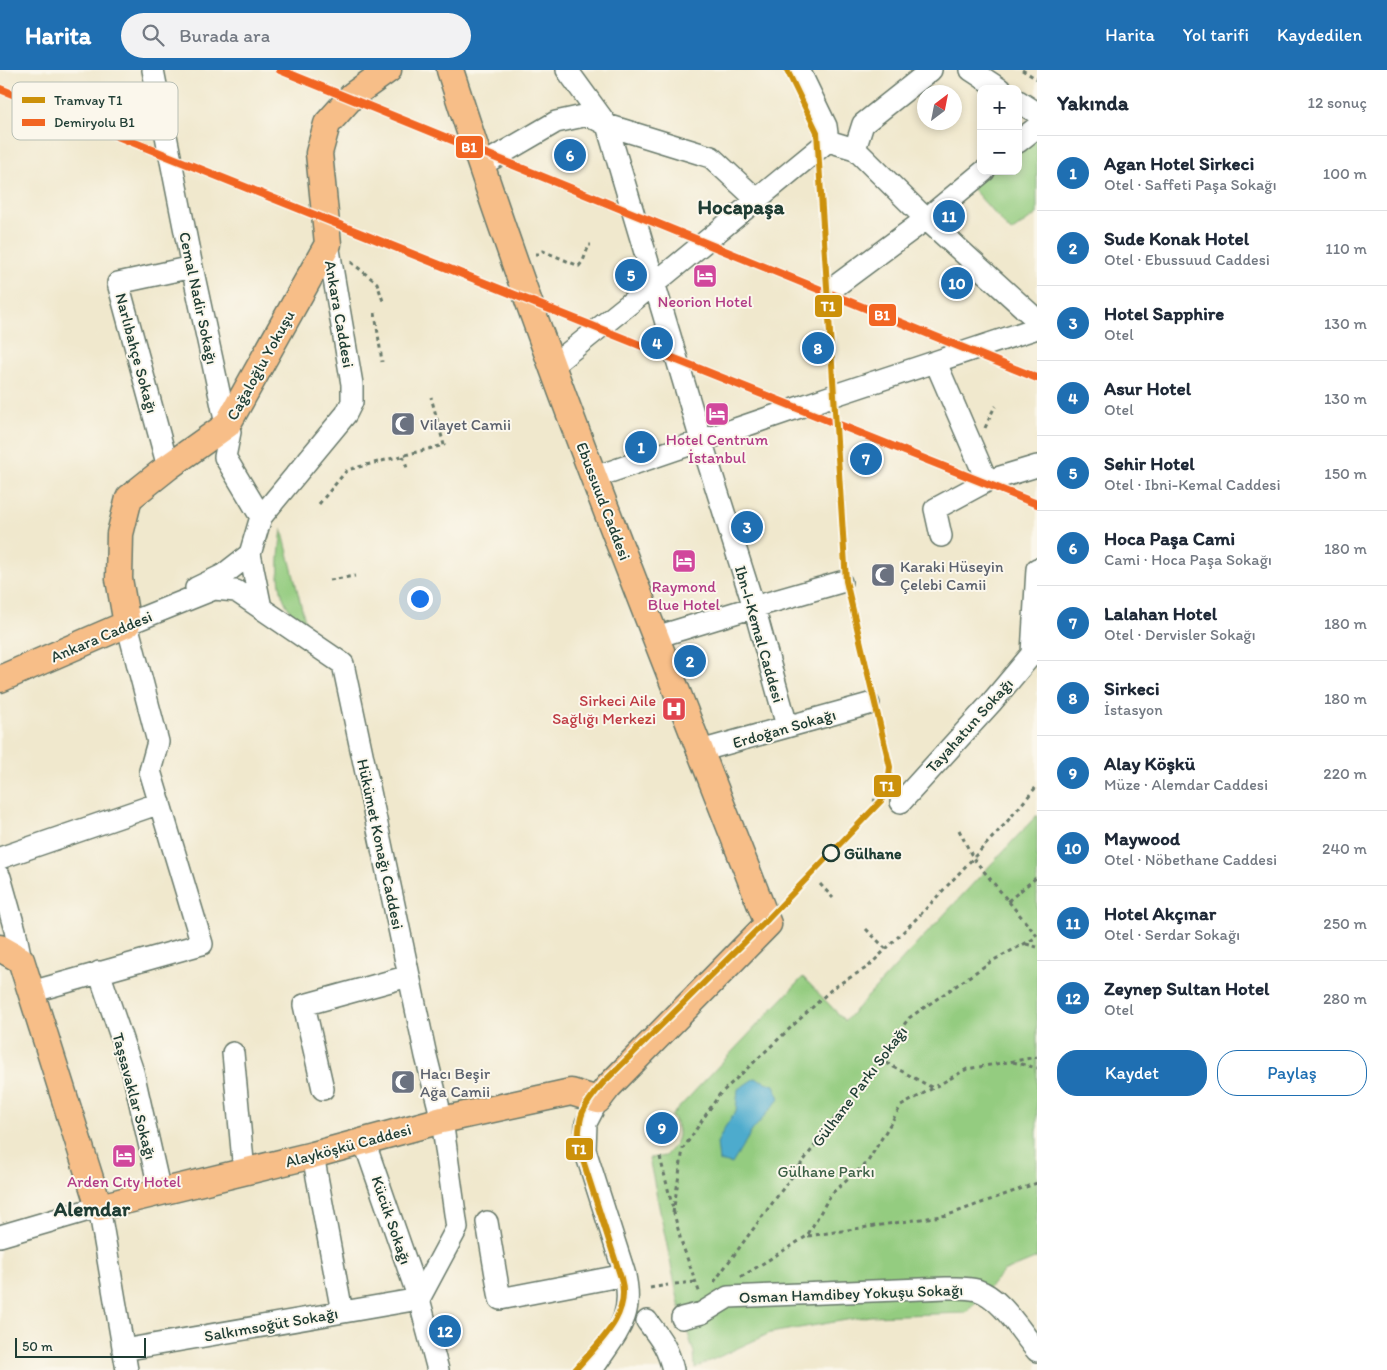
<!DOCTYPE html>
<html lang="tr">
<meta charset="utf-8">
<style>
:root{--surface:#fff;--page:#f2f2f3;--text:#1f2937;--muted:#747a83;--line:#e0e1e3;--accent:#1f6fb2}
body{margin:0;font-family:Itim,sans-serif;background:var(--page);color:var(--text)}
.controls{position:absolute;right:15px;top:15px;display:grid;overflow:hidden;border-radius:10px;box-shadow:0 2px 8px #0003}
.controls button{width:45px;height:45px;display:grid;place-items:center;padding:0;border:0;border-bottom:1px solid var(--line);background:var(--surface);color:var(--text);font:25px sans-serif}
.compass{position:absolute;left:917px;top:15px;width:45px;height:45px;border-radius:50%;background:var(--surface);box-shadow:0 2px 8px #0003;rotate:32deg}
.scale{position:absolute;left:15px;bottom:12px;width:131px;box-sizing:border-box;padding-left:5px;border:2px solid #1f3d34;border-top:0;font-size:14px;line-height:18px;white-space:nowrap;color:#1f3d34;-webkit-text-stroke:4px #fbf7ec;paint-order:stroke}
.you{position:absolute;left:419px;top:528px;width:18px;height:18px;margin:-12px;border:4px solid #fff;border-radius:50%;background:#1a73e8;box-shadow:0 0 0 8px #1a73e833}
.badge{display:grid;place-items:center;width:32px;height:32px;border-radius:50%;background:var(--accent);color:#fff;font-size:16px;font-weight:700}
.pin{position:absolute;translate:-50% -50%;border:2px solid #fff;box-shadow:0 1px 5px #0006}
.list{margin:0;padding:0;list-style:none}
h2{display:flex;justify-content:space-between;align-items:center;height:65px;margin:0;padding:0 20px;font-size:21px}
h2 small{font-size:16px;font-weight:400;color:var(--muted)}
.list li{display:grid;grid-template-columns:32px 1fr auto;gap:15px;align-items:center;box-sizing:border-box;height:75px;padding:0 20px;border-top:1px solid var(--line)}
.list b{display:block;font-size:19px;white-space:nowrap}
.list p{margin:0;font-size:16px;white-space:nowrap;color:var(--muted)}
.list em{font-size:16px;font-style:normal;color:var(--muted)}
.actions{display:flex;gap:10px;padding:15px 20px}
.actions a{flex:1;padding:11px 0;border:1px solid var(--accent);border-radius:20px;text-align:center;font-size:18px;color:var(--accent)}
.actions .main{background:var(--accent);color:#fff}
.icon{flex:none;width:28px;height:28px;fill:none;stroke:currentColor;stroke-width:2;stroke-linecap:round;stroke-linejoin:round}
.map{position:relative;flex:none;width:1037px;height:1300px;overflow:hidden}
header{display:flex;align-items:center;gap:30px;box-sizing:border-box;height:70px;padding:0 25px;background:var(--accent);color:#fff}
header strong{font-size:24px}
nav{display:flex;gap:28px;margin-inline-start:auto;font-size:18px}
.search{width:350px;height:45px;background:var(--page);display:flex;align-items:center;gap:12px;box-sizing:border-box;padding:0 18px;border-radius:28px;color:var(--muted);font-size:19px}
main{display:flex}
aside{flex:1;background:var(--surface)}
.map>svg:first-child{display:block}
.green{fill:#94cc80;stroke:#5a845a}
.water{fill:#4eabcd;stroke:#367480}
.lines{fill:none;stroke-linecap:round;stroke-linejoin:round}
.minor-casing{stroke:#68796a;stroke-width:24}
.major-casing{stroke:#68796a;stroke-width:29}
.path{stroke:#68796a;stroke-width:3;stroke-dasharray:4 4;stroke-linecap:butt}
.minor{stroke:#fff;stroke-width:21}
.major{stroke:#f7be88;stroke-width:26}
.rail-1-casing{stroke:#fbf7ec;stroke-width:11}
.rail-1{stroke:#f26522;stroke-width:8}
.tram-1-casing{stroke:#fbf7ec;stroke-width:10}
.tram-1{stroke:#cc910a;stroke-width:6}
.stop-dot{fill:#fbf7ec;stroke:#1f3d34;stroke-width:2.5}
.labels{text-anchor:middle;stroke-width:4;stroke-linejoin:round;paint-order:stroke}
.street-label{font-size:16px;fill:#1f3d34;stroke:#fbf7ec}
.hotel-label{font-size:16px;fill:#b23c85;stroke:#fbf7ec}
.worship-label{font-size:16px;fill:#5b616d;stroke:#fbf7ec;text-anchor:start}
.health-label{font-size:16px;fill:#be3a42;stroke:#fbf7ec;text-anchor:end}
.stop-label{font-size:16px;font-weight:bold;fill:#1f3d34;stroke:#fbf7ec;text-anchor:start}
.park-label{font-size:16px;fill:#3c6147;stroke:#fbf7ec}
.district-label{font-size:21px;font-weight:bold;fill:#1f3d34;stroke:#fbf7ec}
.key{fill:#fbf7ec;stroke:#b9bfb5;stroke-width:1}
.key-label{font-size:14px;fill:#1f3d34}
.line-badge{stroke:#fbf7ec;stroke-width:2}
.badge-label{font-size:14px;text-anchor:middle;font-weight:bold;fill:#fff}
</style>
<header>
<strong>Harita</strong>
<div class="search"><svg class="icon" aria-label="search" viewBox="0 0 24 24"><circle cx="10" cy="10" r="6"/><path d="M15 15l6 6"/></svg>Burada ara</div>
<nav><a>Harita</a><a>Yol tarifi</a><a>Kaydedilen</a></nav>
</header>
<main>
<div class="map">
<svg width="1037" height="1300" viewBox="0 0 1037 1300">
<rect width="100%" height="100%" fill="#fbf7ec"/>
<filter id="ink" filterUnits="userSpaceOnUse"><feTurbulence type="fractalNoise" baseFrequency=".02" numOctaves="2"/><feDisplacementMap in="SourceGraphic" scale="10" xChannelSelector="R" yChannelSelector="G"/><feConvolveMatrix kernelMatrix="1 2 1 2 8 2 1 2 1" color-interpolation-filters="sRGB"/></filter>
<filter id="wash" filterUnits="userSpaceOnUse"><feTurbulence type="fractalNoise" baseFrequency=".0096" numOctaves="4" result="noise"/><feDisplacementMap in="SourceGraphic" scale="20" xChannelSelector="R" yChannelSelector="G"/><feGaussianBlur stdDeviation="1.12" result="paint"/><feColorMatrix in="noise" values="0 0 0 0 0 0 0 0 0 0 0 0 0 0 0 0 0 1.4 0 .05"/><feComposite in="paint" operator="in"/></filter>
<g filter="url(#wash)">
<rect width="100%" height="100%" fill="#f0e8cd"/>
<!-- green -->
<path class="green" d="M1037 64V144L1011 162 971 117 990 101H1018V79Z
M282 459 307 559C301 553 293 547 289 539 274 517 279 484 282 459Z
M1037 745V1188L1003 1202 966 1243 870 1246 770 1263 695 1298 694 1283 679 1234 649 1088 665 1086C679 1071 683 1063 671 1046L803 907 845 951Z"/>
<!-- water -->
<path class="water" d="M755 1008 774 1015 780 1028 752 1061 732 1094 719 1091 717 1073 725 1057 736 1041 738 1019Z"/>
</g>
<g filter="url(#ink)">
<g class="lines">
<defs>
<path id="minor" d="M153 0 192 197 224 345 230 362 225 387 261 447
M567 0 607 55 701 370 754 537 787 656
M799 0 826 56 828 71
M971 0 1000 19
M1018 31 1037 43
M828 71 855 79 926 149 1037 250
M1018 72 1037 57
M855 79 863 54 931 0
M480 96 556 52 588 45 607 55 711 87 756 129
M837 215 926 149 984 101
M936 293 987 411
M552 296 654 214 828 71
M168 397 118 213 192 197
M595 407 838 324 1037 258
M941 466 935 439 987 411 1037 396
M196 518 223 505 250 484
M261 538 250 484 261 447 346 344 352 332V314L328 174
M656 567 754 537 841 512
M1032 583 1037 499
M700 681 869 634
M901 732 991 633 1037 578
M0 788 160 733
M0 807 15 860 21 890
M99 902 133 1002 160 1122
M31 922 202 874 150 701 158 672 127 554 214 519 236 521 343 594 426 986 442 1050 457 1158 419 1229 438 1300
M233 983 244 1102
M323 1019 304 935 409 906
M313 1085 342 1242
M487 1152 500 1229 625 1205
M0 1166 99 1137 127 1300
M682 1248 702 1243 728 1227 946 1218C956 1218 967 1217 977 1220 1002 1228 1020 1261 1037 1281
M647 1251C660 1268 668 1278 673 1300
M123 1280 419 1229 364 1071
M592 1300C615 1264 636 1248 624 1202L585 1080 586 1053 598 1030"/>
<path id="major" d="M0 609 127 554 119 509 120 464 129 428 168 397 227 355 328 174 319 83 327 54 353 25 388 0
M0 878 21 890 99 1137 313 1085 442 1050 571 1022 598 1030 608 1017 768 854C658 571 542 290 450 0"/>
</defs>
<!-- minor casing -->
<use href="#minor" class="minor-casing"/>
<!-- major casing -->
<use href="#major" class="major-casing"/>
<!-- path -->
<path class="path" d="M1022 0 1037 9
M535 184H540L543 181 579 196 583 191 589 175H591
M351 192 377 213 383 231
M375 243 382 292
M985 358 994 338 996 336
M403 386 408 401
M319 434 347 400 444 375 431 327
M330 510 355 506
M873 730 882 732
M959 760 973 788 1037 866
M820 814 833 828
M1008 831 1037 807
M866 859 886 879
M1026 874 1037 877
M879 989 933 1018
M1013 992 1037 998
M660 1087 681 1171 700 1224
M673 1143 683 1079 719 1025 834 917 868 897 920 845 1005 754 1037 716
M808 1166 948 1145 1037 1113
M741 1207 807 1166 831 1124 867 1093 901 1036 967 999 1037 987
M714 1212 909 948 992 891 1037 867
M675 1214 696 1212
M650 1218 668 1215"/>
<!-- minor -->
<use href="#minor" class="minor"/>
<!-- major -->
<use href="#major" class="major"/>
<defs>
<path id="rail-1" d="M280 0 1037 308
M0 19 1037 434"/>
</defs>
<!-- rail-1 casing -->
<use href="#rail-1" class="rail-1-casing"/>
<!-- rail-1 -->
<use href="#rail-1" class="rail-1"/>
<defs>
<path id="tram-1" d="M575 1300C597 1274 632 1246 621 1208L579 1078C577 1046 583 1036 603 1013L768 849 881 731 888 714 890 697 846 511 817 62 787 0"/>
</defs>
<!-- tram-1 casing -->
<use href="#tram-1" class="tram-1-casing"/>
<!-- tram-1 -->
<use href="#tram-1" class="tram-1"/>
</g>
</g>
<!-- icons -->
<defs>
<symbol id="hotel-square" viewBox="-11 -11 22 22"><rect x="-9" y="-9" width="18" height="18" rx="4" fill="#d1479c" stroke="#fbf7ec"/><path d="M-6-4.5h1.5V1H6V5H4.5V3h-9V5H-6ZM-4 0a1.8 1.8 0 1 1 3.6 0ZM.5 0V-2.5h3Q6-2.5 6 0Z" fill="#fff"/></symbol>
<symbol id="mosque-square" viewBox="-11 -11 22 22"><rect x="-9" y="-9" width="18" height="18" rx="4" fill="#6b7280" stroke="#fbf7ec"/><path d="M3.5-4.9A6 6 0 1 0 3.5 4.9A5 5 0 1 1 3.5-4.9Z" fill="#fff"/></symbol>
<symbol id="hospital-square" viewBox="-11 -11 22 22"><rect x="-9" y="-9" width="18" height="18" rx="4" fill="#e0444e" stroke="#fbf7ec"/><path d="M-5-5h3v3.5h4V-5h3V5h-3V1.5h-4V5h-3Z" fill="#fff"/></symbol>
</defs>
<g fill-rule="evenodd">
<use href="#hotel-square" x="691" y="192" width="28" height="28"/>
<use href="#hotel-square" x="703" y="330" width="28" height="28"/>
<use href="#mosque-square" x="389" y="340" width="28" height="28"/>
<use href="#hotel-square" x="670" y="477" width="28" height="28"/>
<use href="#mosque-square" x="869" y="491" width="28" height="28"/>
<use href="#hospital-square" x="660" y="625" width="28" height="28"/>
<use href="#mosque-square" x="389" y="998" width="28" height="28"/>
<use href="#hotel-square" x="110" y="1072" width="28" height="28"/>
</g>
<!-- markers -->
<circle class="stop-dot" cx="831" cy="783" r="8"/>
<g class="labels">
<!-- street labels -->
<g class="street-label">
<text transform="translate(199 228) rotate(78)" y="6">Cemal Nadir Sokağı</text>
<text transform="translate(340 244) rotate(80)" y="6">Ankara Caddesi</text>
<text transform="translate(137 283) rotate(75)" y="6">Narlıbahçe Sokağı</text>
<text transform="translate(260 295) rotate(-61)" y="6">Cağaloğlu Yokuşu</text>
<text transform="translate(604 431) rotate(69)" y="6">Ebussuud Caddesi</text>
<text transform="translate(760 564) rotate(74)" y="6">Ibn-I-Kemal Caddesi</text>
<text transform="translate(101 566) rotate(-23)" y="6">Ankara Caddesi</text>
<text transform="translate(969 655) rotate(-48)" y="6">Tayahatun Sokağı</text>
<text transform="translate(784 658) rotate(-16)" y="6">Erdoğan Sokağı</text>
<text transform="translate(381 774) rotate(78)" y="6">Hükümet Konağı Caddesi</text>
<text transform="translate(859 1016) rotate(-53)" y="6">Gülhane Parkı Sokağı</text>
<text transform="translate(135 1026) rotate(75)" y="6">Taşsavaklar Sokağı</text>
<text transform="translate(348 1075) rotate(-15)" y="6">Alayköşkü Caddesi</text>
<text transform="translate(392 1150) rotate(71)" y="6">Kücük Sokağı</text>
<text transform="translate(851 1223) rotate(-2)" y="6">Osman Hamdibey Yokuşu Sokağı</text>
<text transform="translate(271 1254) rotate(-10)" y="6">Salkımsoğüt Sokağı</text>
</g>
<!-- hotel labels -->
<g class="hotel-label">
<text x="705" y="237">Neorion Hotel</text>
<text x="717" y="375">Hotel Centrum<tspan x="717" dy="18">İstanbul</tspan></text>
<text x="684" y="522">Raymond<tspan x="684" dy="18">Blue Hotel</tspan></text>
<text x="124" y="1117">Arden Cıty Hotel</text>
</g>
<!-- worship labels -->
<g class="worship-label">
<text x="420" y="360">Vilayet Camii</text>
<text x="900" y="502">Karaki Hüseyin<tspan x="900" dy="18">Çelebi Camii</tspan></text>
<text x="420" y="1009">Hacı Beşir<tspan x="420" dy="18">Ağa Camii</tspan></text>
</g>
<!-- health labels -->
<g class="health-label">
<text x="656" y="636">Sirkeci Aile<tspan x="656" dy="18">Sağlığı Merkezi</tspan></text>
</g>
<!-- stop labels -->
<g class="stop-label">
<text x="844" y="789">Gülhane</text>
</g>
<!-- park labels -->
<g class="park-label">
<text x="826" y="1107">Gülhane Parkı</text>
</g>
<!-- district labels -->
<g class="district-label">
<text x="741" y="144">Hocapaşa</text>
<text x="92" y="1146">Alemdar</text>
</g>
</g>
<!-- legend -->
<rect x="12" y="12" width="166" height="58" rx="8" class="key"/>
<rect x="22" y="27" width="23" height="6" fill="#cc910a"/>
<rect x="22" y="49" width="23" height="7" fill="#f26522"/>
<g class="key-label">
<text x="54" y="35">Tramvay T1</text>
<text x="54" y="57">Demiryolu B1</text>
</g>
<g class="line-badge">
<rect x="455" y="65" width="29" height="24" rx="5" fill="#f26522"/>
<rect x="814" y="224" width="29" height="24" rx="5" fill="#cc910a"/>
<rect x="868" y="233" width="29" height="24" rx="5" fill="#f26522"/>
<rect x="873" y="704" width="29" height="24" rx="5" fill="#cc910a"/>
<rect x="565" y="1067" width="29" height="24" rx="5" fill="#cc910a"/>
</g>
<g class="badge-label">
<text x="469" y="82">B1</text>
<text x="828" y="241">T1</text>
<text x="882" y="250">B1</text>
<text x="887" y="721">T1</text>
<text x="579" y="1084">T1</text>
</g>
</svg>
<div class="controls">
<button>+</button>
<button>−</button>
</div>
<svg class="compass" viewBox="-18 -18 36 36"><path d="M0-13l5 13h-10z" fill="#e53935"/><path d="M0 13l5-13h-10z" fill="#747a83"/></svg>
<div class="scale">50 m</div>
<div class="you"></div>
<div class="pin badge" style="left:641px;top:377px">1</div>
<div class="pin badge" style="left:690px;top:591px">2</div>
<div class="pin badge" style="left:747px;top:457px">3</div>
<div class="pin badge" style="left:657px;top:273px">4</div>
<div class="pin badge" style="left:631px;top:205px">5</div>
<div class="pin badge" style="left:570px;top:85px">6</div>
<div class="pin badge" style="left:866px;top:389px">7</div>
<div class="pin badge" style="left:818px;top:278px">8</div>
<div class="pin badge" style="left:662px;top:1058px">9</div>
<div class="pin badge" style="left:957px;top:213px">10</div>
<div class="pin badge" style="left:949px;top:146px">11</div>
<div class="pin badge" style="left:445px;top:1261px">12</div>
</div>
<aside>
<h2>Yakında<small>12 sonuç</small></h2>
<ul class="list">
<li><span class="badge">1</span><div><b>Agan Hotel Sirkeci</b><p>Otel · Saffeti Paşa Sokağı</p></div><em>100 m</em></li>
<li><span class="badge">2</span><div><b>Sude Konak Hotel</b><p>Otel · Ebussuud Caddesi</p></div><em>110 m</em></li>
<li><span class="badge">3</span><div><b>Hotel Sapphire</b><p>Otel</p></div><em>130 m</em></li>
<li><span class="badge">4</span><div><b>Asur Hotel</b><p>Otel</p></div><em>130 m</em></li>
<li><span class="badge">5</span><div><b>Sehir Hotel</b><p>Otel · Ibni-Kemal Caddesi</p></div><em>150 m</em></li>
<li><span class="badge">6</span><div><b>Hoca Paşa Cami</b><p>Cami · Hoca Paşa Sokağı</p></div><em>180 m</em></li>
<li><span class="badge">7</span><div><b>Lalahan Hotel</b><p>Otel · Dervisler Sokağı</p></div><em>180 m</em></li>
<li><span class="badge">8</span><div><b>Sirkeci</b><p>İstasyon</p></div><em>180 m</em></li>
<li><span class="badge">9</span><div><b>Alay Köşkü</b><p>Müze · Alemdar Caddesi</p></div><em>220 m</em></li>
<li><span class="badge">10</span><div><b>Maywood</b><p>Otel · Nöbethane Caddesi</p></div><em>240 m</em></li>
<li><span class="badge">11</span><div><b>Hotel Akçınar</b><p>Otel · Serdar Sokağı</p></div><em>250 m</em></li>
<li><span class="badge">12</span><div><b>Zeynep Sultan Hotel</b><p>Otel</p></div><em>280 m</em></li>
</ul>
<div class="actions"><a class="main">Kaydet</a><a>Paylaş</a></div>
</aside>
</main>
